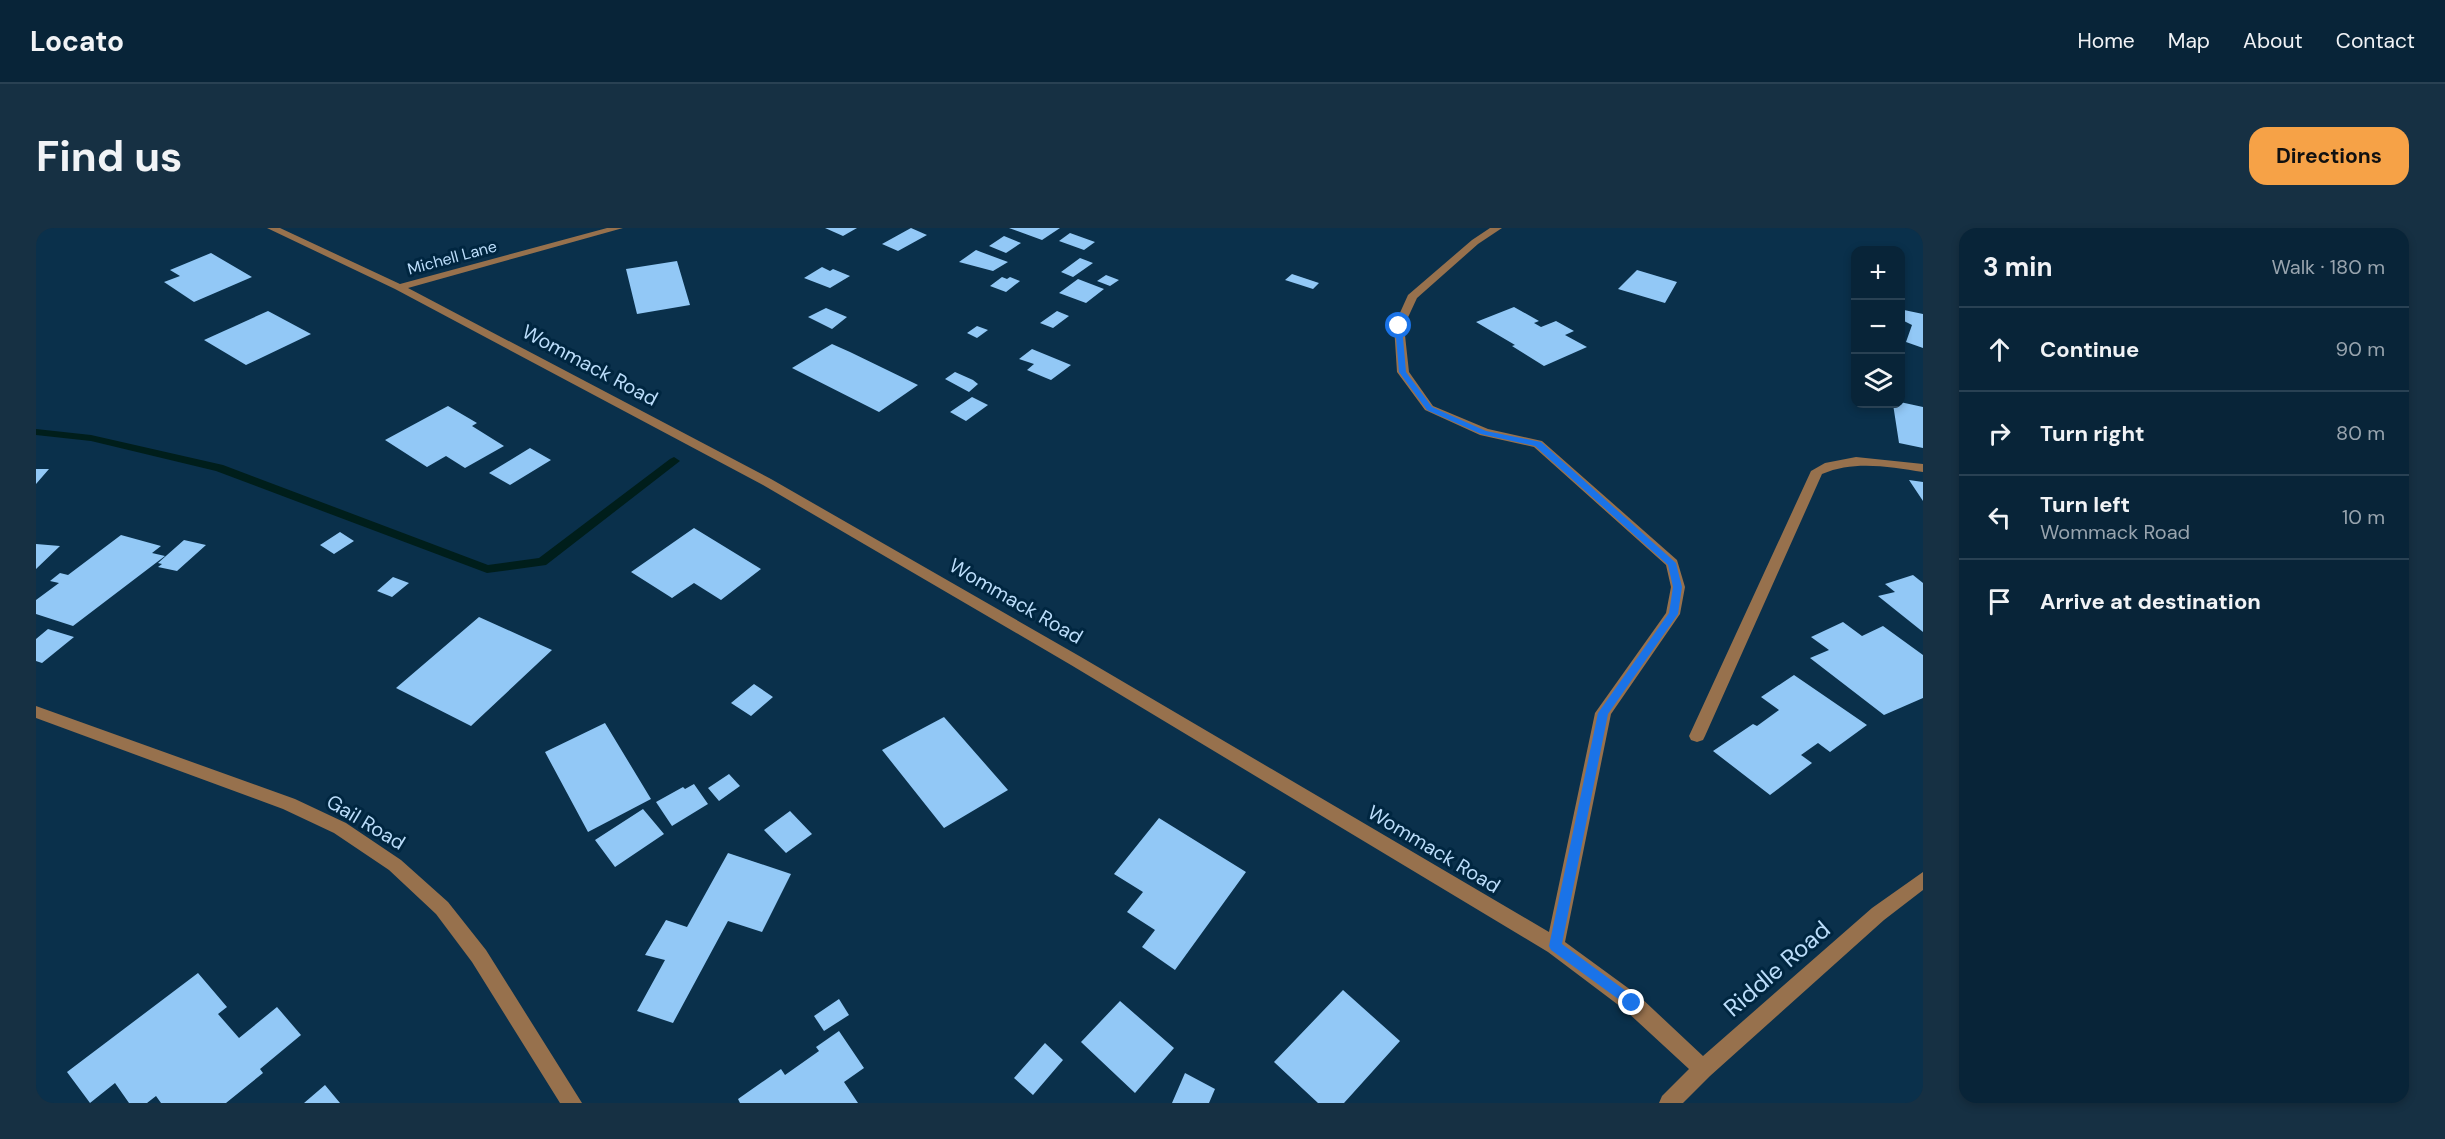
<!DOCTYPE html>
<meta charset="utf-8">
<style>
:root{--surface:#082438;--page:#163043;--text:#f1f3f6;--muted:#98a4ae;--line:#294153;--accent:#f6a247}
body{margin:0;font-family:"DM Sans",sans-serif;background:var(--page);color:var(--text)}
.controls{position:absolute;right:18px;top:18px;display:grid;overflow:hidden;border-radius:12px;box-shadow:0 3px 9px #0003}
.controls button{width:54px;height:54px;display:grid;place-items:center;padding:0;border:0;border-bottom:2px solid var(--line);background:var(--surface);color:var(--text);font:30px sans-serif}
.stop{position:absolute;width:18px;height:18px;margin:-14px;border:4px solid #1a73e8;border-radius:50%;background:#fff}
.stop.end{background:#1a73e8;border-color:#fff;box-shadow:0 2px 6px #0008}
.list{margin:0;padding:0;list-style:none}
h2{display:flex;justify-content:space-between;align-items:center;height:78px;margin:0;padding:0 24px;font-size:26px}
h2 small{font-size:20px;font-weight:400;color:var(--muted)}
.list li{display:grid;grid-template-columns:39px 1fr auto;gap:18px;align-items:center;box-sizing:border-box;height:84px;padding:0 24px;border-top:2px solid var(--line)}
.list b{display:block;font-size:22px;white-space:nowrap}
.list p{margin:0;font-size:20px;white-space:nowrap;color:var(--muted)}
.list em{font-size:20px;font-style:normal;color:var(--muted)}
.icon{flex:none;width:33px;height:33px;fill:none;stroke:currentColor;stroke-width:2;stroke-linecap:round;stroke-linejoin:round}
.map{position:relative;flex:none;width:1887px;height:875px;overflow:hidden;border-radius:18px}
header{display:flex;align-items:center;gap:36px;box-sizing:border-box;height:84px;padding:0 30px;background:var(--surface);border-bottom:2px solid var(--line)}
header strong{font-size:28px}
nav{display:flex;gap:33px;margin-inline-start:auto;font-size:21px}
.intro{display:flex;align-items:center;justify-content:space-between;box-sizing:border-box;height:144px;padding:0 36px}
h1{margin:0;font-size:42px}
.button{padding:15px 27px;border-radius:18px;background:var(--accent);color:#111;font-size:21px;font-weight:700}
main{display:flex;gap:36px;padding:0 36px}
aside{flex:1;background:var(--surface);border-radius:18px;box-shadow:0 3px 9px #0003}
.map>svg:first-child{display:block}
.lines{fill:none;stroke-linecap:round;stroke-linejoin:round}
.stream{fill:#001e1b;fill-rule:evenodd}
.building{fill:#92c8f6}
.minor{fill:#97714d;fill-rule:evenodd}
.route{fill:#1a73e8}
.labels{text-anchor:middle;stroke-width:6;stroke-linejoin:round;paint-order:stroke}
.far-street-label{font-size:16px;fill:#bbddfa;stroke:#002640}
.street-label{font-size:20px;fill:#bbddfa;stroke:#002640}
.near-street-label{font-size:24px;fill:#bbddfa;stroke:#002640}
</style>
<header>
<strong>Locato</strong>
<nav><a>Home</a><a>Map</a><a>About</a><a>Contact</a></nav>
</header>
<div class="intro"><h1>Find us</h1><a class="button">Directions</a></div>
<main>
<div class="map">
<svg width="1887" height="875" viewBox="0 0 1887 875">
<rect width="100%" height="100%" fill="#0a304b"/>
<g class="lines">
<!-- stream -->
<path class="stream" d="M0 201 55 207 187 237 452 337 503 330 634 231 638 229 644 233 510 337 451 345 180 243 55 213 0 207Z"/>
</g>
<!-- building -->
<path class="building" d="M789 0H821L807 8Z
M875 0 891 7 862 23 846 16Z
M973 0H1024L1006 12Z
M1034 5 1059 14 1048 22 1023 13Z
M968 8 985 15 970 25 953 18Z
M940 22 945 24 972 34 957 43 923 34Z
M175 25 216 49 158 74 128 54 144 48 134 42Z
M1044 30 1057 35 1037 49 1025 44Z
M641 33 654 77 601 86 590 41Z
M786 39 794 43 797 41 814 48 794 60 768 50Z
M1601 42 1641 54 1629 75 1582 61Z
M1256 46 1283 55 1277 61 1249 52Z
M1070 47 1083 52 1074 58 1061 53Z
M966 49 971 51 974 49 984 53 970 64 954 58Z
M1042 51 1068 61 1050 75 1023 65Z
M1478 79 1503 93 1498 95 1505 99 1520 93 1538 103 1529 107 1551 119 1508 138 1476 118 1479 117 1440 94Z
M790 80 811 89 796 101 772 89Z
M1868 82 1887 86V120L1870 114 1876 97 1864 91Z
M232 83 275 106 210 137 168 112Z
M1021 83 1033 88 1017 100 1004 95Z
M941 98 952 102 941 110 931 105Z
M796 116 814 124 882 157 843 184 756 140Z
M996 121 1035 137 1015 152 1010 150 991 142 998 136 983 131Z
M919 144 937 152 942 156 933 164 909 151Z
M936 169 952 177 930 193 914 184Z
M1864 174 1887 179V220L1863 215 1857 176Z
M412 178 441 195 436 198 468 218 429 240 410 228 391 239 349 212Z
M494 220 515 232 474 257 453 245Z
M0 241H13L0 256Z
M1873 252 1887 254V273Z
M658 300 725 341 685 372 658 355 636 370 595 344Z
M304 304 318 313 298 326 284 317Z
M85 307 125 318 116 325 129 328 37 398 0 386V372L23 355 14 353 24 345 32 347Z
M148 312 170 317 141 343 122 339 126 336 122 335Z
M0 316 24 318 0 341Z
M1877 347 1887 355V404L1842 368 1859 364 1849 356Z
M357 349 373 355 356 369 341 363Z
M443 389 516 422 435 498 360 460Z
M1807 394 1826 408 1847 398 1887 427V470L1848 487 1774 430 1793 422 1775 409Z
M12 401 38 409 6 435 0 433V411Z
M1758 447 1831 497 1794 524 1782 515 1765 527 1776 535 1734 567 1677 523 1717 496 1721 498 1743 482 1725 469Z
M718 456 737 469 715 488 695 475Z
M908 489 972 562 908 600 846 522Z
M569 495 615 571 552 604 509 524Z
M693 546 704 558 683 573 672 560Z
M658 556 672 576 636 598 620 574 647 559 649 561Z
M607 581 628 606 579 639 559 612Z
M754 583 776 606 750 625 728 602Z
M1123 590 1210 644 1139 742 1106 719 1119 702 1091 684 1107 664 1078 646Z
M692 625 755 646 726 704 692 693 637 795 601 783 629 732 609 727 630 692 651 699Z
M162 745 191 779 182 786 203 810 241 779 265 807 224 841 227 845 190 875H125L120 868 111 875H93L79 855 54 875 31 844Z
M1307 762 1364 813 1308 875H1282L1238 834Z
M803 771 813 787 788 803 778 788Z
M1084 773 1138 820 1099 865 1045 814Z
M803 803 828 840 808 854 822 875H704L702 871 745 841 749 847 783 823 780 819Z
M1009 815 1027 832 997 867 978 850Z
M1149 845 1179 861 1173 875H1136Z
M289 857 304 875H268Z"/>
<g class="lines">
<!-- minor -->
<path class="minor" d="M231 0H244L364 56 571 0H587L372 60 735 251 1045 429 1513 704 1559 485 1630 385 1635 359 1630 337 1498 219 1444 207 1389 182 1361 144 1358 98 1372 67 1436 12 1454 0H1466L1442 16 1381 70 1368 98 1373 144 1397 178 1452 201 1506 213 1641 332 1649 359 1644 386 1575 486 1529 714 1603 768 1667 828 1836 680 1887 644V662L1848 692 1674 848 1647 875H1623L1626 868 1653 841 1589 782 1512 724 1035 437 727 257 359 61Z
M1820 229 1887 236V244C1853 239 1819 232 1786 246L1669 508 1667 512 1661 514 1655 512 1653 508 1775 243 1789 235Z
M0 478 259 571 310 595 365 632 412 674 450 722 546 875H524L436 734 400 686 353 642 298 605 247 581 0 490Z"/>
</g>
<!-- route -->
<path class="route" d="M1363 96 1366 98 1370 144 1396 179 1450 203 1505 214 1640 335 1646 359 1642 386 1572 486 1526 716 1601 771 1602 775 1601 779 1596 781 1515 722 1513 718 1562 485 1633 385 1637 359 1632 337 1499 218 1445 206 1391 182 1363 144 1359 98Z"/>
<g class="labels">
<!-- far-street labels -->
<g class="far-street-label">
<text transform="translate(416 29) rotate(-15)" y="6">Michell Lane</text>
</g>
<!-- street labels -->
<g class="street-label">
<text transform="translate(554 137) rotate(28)" y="7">Wommack Road</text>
<text transform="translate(980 373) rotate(30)" y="7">Wommack Road</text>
<text transform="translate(330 594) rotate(31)" y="7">Gail Road</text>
<text transform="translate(1398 621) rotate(31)" y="7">Wommack Road</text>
</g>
<!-- near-street labels -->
<g class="near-street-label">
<text transform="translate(1741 741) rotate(-41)" y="8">Riddle Road</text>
</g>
</g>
</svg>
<div class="controls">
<button>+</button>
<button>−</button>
<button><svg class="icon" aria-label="layers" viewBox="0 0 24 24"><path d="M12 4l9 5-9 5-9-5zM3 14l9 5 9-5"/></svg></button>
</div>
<div class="stop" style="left:1363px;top:98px"></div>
<div class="stop end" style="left:1596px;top:775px"></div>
</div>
<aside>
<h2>3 min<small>Walk · 180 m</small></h2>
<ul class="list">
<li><svg class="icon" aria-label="ahead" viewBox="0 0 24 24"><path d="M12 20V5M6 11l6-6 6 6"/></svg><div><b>Continue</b></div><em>90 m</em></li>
<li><svg class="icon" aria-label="right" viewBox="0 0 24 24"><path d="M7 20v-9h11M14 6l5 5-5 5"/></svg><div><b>Turn right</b></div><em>80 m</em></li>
<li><svg class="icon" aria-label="left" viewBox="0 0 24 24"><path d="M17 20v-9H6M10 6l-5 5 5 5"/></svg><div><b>Turn left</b><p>Wommack Road</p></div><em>10 m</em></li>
<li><svg class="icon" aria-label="arrive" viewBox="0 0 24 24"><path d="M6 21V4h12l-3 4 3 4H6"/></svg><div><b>Arrive at destination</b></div></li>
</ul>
</aside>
</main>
